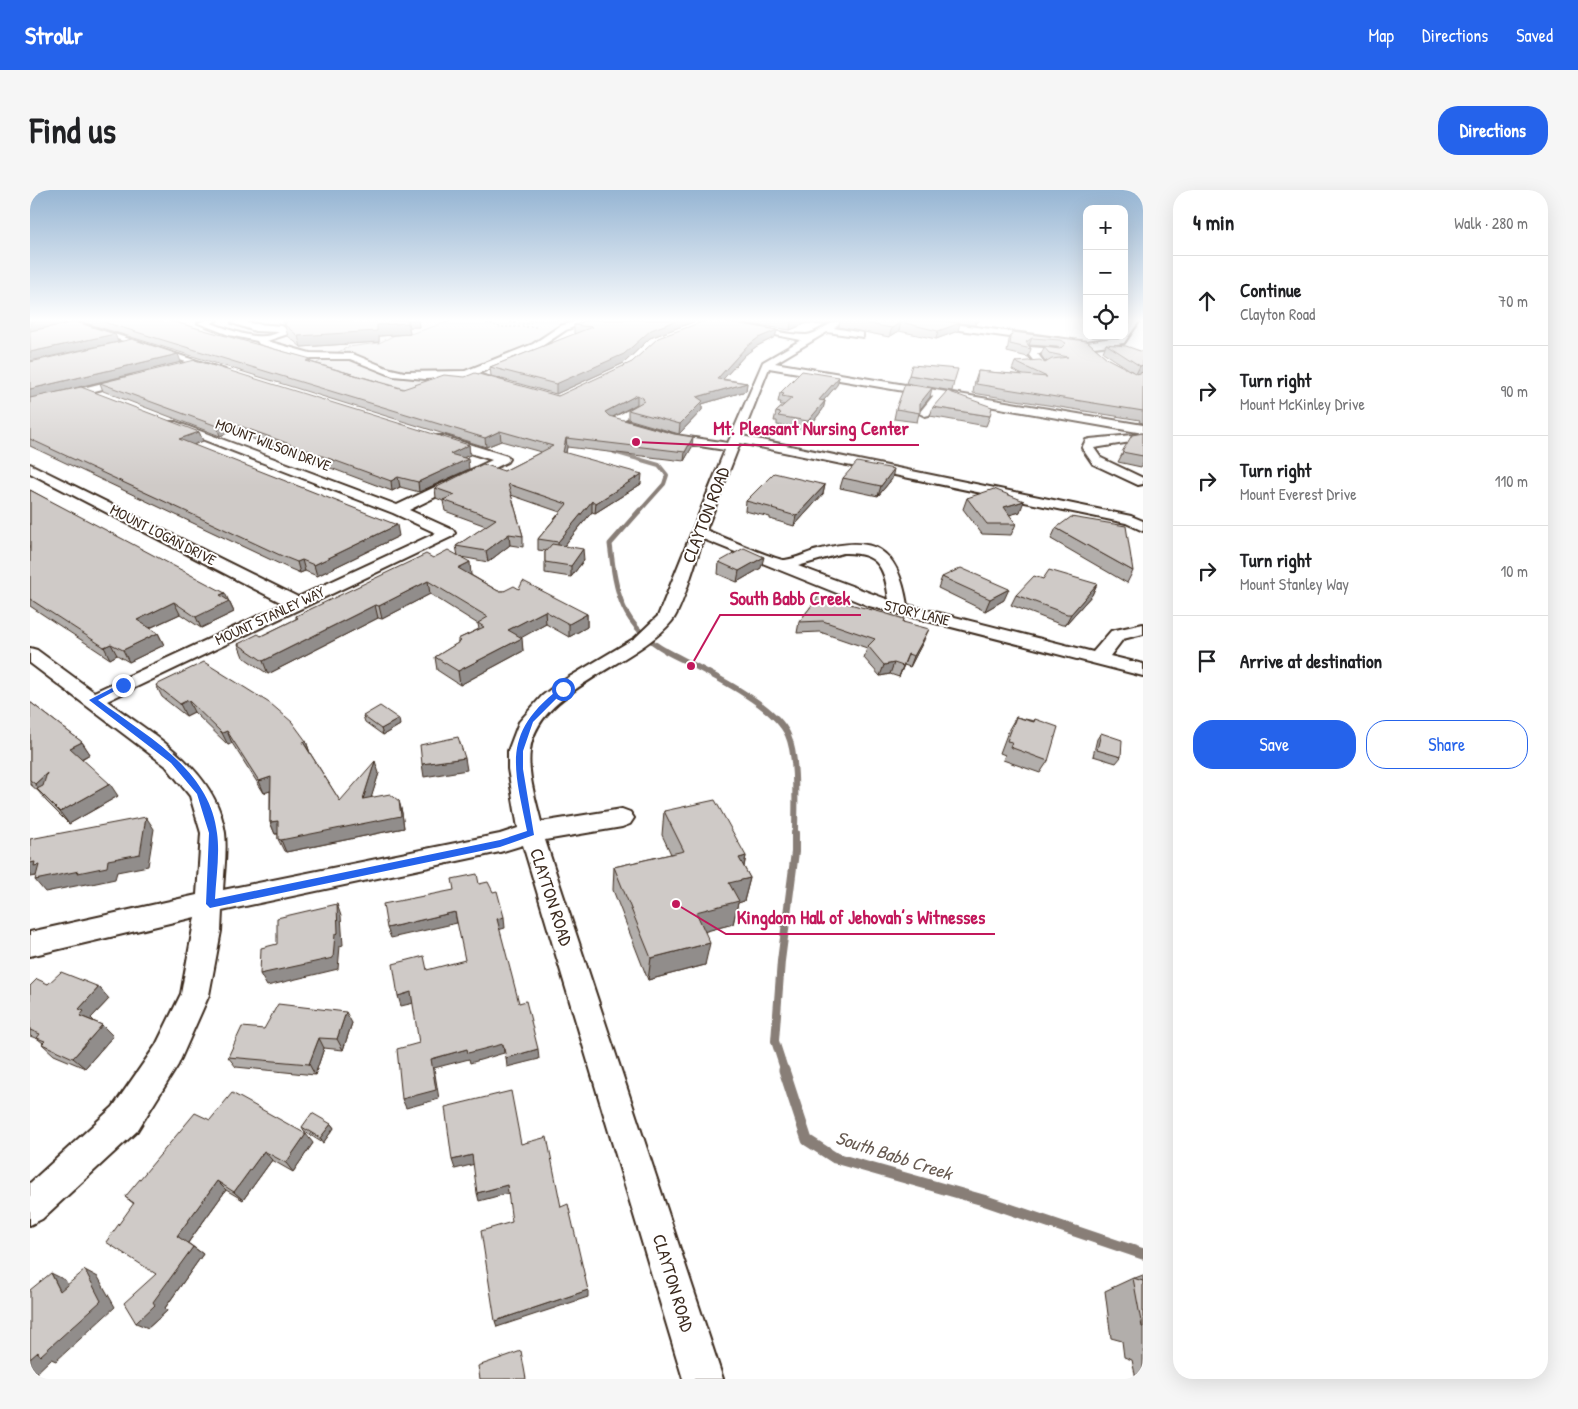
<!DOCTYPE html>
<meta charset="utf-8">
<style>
:root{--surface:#fff;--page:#f6f6f6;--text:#202124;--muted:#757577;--line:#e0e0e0;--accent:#2563eb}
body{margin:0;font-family:"Patrick Hand",sans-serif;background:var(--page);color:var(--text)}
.controls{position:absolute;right:15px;top:15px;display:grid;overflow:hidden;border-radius:10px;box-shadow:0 5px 20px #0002}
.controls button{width:45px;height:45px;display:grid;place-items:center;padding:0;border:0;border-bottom:1px solid var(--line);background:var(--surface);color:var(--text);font:25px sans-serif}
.stop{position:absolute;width:15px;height:15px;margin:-11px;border:4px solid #2563eb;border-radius:50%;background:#fff}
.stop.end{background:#2563eb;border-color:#fff;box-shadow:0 1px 5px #0008}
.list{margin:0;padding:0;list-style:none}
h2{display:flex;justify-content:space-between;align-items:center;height:65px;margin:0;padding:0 20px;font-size:21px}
h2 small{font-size:16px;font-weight:400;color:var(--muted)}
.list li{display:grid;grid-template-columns:32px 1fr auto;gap:15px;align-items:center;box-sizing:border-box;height:90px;padding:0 20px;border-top:1px solid var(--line)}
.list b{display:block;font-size:19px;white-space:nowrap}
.list p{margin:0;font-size:16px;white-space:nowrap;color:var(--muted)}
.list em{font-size:16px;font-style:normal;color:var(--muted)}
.actions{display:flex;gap:10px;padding:15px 20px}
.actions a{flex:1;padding:11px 0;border:1px solid var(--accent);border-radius:20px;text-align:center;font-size:18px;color:var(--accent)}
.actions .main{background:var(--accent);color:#fff}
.icon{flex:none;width:28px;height:28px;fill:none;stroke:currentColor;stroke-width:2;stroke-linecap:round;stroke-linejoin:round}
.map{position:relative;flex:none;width:1113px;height:1189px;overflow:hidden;border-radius:20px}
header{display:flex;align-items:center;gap:30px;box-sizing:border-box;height:70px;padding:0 25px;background:var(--accent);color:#fff}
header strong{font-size:24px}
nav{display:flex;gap:28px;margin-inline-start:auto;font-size:18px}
.intro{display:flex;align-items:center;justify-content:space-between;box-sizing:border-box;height:120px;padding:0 30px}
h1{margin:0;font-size:35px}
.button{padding:12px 22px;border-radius:20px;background:var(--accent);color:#fff;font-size:18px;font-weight:700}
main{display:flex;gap:30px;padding:0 30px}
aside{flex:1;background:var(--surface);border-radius:20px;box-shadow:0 5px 20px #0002}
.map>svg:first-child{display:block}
.built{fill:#f1efee}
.green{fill:#e2e0de;stroke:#8e857e}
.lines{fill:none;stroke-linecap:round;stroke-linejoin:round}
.stream-far4{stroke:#887e77;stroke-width:4}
.stream-far3{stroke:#887e77;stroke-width:5}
.stream-far2{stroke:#887e77;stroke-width:6}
.stream-far1{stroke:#887e77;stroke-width:8}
.stream{stroke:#887e77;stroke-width:11}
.minor-casing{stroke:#3b2a1e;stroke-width:4}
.path{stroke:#3b2a1e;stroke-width:1;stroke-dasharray:2 2;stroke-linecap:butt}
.minor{fill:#fff;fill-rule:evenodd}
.wall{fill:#b2aeab;stroke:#3b2a1e}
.shaded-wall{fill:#918d8b;stroke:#3b2a1e}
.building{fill:#cfcac7;stroke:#3b2a1e}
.route{fill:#2563eb}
.labels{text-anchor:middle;stroke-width:4;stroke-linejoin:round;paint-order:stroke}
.far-street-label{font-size:15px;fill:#3b2a1e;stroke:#fff}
.street-label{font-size:18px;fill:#3b2a1e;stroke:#fff}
.water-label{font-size:19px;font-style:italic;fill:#685b52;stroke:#fff}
.leader{fill:none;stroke:#c2185b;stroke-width:2}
.callout-dot{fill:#c2185b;stroke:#fff;stroke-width:2}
.callout-label{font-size:19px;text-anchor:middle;font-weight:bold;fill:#c2185b;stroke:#fff;stroke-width:4;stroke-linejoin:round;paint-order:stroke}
</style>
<header>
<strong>Strollr</strong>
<nav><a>Map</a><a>Directions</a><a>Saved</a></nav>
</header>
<div class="intro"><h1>Find us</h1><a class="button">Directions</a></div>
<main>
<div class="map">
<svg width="1113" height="1189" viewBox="0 0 1113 1189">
<rect width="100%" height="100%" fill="#fff"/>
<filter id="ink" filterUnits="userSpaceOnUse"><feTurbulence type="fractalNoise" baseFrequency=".02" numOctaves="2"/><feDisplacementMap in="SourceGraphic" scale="10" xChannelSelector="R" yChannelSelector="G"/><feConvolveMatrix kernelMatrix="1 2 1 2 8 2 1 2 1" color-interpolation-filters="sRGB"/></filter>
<g filter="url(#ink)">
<!-- built -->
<path class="built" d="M160 130H424L380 144 365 145 349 153 318 157 289 172 148 133Z"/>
<!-- green -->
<path class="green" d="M424 130H548L522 141 502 155 441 179 424 183 387 202 285 174 318 157 349 153 365 145 380 144Z"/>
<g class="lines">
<!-- stream-far4 -->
<path class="stream-far4" d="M584 262 629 275 637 285 634 294 609 322"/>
<!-- stream-far3 -->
<path class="stream-far3" d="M610 320 580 354C586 404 591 436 638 462"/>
<!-- stream-far2 -->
<path class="stream-far2" d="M636 461C668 478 744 512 758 545 768 567 765 619 765 645"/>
<!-- stream-far1 -->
<path class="stream-far1" d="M755 882 745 851 751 771 765 662V643"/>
<!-- stream -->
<path class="stream" d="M754 880 777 950 805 968 953 1010 1113 1064"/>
<defs>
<path id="minor" d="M30 130H41L195 180 186 182Z
M175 130H187L181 133C201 140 229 153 249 142L225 141 202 133 209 130H222L216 133 252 136 258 140V144L237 151 280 163 323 164 357 178 374 182 435 181 503 154 530 136 550 130H561L536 140 509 158 447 184 473 191V195L469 196 437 187 395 189 363 186 320 169H280L229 154 227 151 199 145 168 133Z
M668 130C704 126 740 145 776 145 788 145 799 130 815 130L804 138 833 143V147L797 142 745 173 1113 235V243L913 208 899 225 895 226 889 223 903 206 739 178 712 246 1101 326 1113 331V341L1096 333 710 253 676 340C688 345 748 371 755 370 766 369 778 362 788 360 844 344 868 358 877 415L1063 462 1081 441 1113 434V444L1093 449 1080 466 1113 474V486L839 416 673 349C667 366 652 420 642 431 605 476 507 499 500 561 497 584 506 610 511 632L592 619 600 622 604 628 600 634 592 637 515 650 693 1189H653L493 655 470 662 192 721 191 741 179 805 148 875 107 941 12 1029 0 1035V993L83 917 126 855 151 804 165 727 0 766V742L167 705 171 643 160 606 136 576 0 473V458L7 460 64 502 254 414 0 283V274L268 407 406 343 363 323 138 236V232H146L367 315 462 270 405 252 403 249 405 246H413L477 266 479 269 477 272 379 320 423 340 425 343 423 346 77 511C124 546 186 579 195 643 197 661 194 682 193 700L470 644 488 638 478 579V561L489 532 512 506 526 495 605 448 628 426 695 260 644 252 579 233 577 231 606 216 612 219 610 221 593 230 645 245 698 253 733 172 771 150ZM813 363C849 362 855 378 859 410L768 376Z
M876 130H895L1057 152 1094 146V140L1102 130H1110L1094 153 1057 158 880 133Z
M1000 157 1026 159 1031 162 1026 165 1007 163 1017 176 1012 179 1009 178 995 160Z
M101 186 106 189 105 191 0 217V211Z
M1113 244V250L1064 258 1071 268 1113 288V294L1108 295 1063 274 1052 258 1056 250 1060 249Z"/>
</defs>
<!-- minor casing -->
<use href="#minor" class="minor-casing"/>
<!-- path -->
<path class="path" d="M445 130 470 137H506
M477 130 480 133 497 134 506 130"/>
<!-- minor -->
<use href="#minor" class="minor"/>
</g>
<!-- wall -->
<path class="wall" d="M46 130H154L145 132 373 199 528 206 747 140 745 147 727 156 715 165 693 189 717 193 716 201 672 214V220L649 244 598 229V220L608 215 607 214 583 227 662 257 654 271 537 257 536 263 611 294 565 323 562 322 534 356 554 370 541 387 515 383V362L516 361 508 360V349L530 322 481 305 493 346V357L480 355 458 372 431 367 441 385 468 401H474L489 399 557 424V437L539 447 516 434 491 447 493 461 430 495 407 480 405 467 428 453V449L449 439 448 434 400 404 352 429 348 428 238 484 213 467 208 454 231 446 266 429V426L403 368 428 366 426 356 456 336 415 321 413 311 406 308 405 298 474 281 511 262 471 251 456 257Z
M253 130H388L389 137H379L380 144 349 146V152L271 157 258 146Z
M694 130H803L792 135 777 133 760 140Z
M810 130H904L928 141 906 149 869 141 859 147 809 137Z
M906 130H950L945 135Z
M666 131 620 148 594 173 526 204 461 186 460 177 545 144H544V135Z
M982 142 1057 151 1078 169 1103 182 1073 162 1076 154 1113 162V233L1109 232 1110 230 943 203 945 190 948 181 993 185 982 180 985 172 1015 173 1017 171H1015L1011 165 1014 157 1029 158 1027 157 999 155 1001 159 998 167 977 162 979 150Z
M0 172H151L28 202 169 242 173 251 163 255 369 346 287 386 275 381 270 383 256 377 0 256Z
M879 185 924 192 922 201 876 193Z
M809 187 807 195 794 210 795 211 793 219 777 240 747 235V231H744L746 222 754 215H750L751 212H748L750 203Z
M70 193 439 255 440 265 433 268 439 279 389 302 370 297 362 301 202 241 190 246 73 201Z
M900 207 890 219 887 232 864 229 866 219Z
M903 217 960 226 956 236 900 226Z
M1113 243V273L1111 277 1088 272 1102 245Z
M813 288 862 289 848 306 810 298Z
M795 295 793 304 764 336 740 329V327L715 321 716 311Z
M0 300 198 410 199 411 204 422 171 438 150 424 120 438 128 443 134 455 99 472 87 465 80 469 0 416Z
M937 308 990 322 979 325 986 334 981 345 952 344 933 319Z
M1026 338 1103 381 1097 393 1021 349Z
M689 372 731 378 707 392 688 384Z
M912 387 974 410 955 421 908 398Z
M1013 389 1067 394 1062 405 1035 435H1032L981 415 986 405Z
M789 406 874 429 873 432 894 450 880 477 874 475 869 487 860 484 850 486 834 468 837 458 790 442 767 443 769 432Z
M126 495 276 551 280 563 310 611 349 583 341 607 369 611 372 623 374 638 256 662 254 661 248 649V644H245L240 632V601L234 603 202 553 198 555 164 522 156 526 132 507Z
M0 512 52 552 60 564 52 569 88 606 39 634 16 611 9 602 0 594Z
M333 526 370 535 353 545 335 532Z
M986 527 1004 531 1005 529 1018 571 1010 583 973 570 975 565 970 563 979 539Z
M1071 543 1091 567 1086 573 1063 566 1067 549Z
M634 621 716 666 714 677 720 688 714 711 708 713 703 734 675 741V775L618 790 583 700 584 677 641 664 632 645Z
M18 794 69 797 79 809 61 828 65 832 72 835 83 846 55 878 24 865 12 854 13 853 8 849 0 846V796Z
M322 833 313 860 294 858 285 885 206 877 198 867 234 839Z
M180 930 283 953 263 982 242 970 213 1010 196 1000 158 1053 173 1064 135 1118 137 1121 118 1138 126 1084 103 1013 95 1007Z
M301 934 304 938 293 953 275 942 272 937Z
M1113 1085V1189H1106L1102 1170 1094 1167 1092 1151 1081 1148 1075 1101 1103 1088H1105Z"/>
<!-- shaded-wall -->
<path class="shaded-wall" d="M15 130H32L34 134 0 141V132Z
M129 130H154L131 135Z
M378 130H388L389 137H379Z
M648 130H667L666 131 620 148 594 173 526 204V194L621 140Z
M766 130H777V133L760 140 761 132Z
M793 130H803L792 135Z
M946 130H950L945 135Z
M871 132 869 141 859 147 862 138Z
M378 133 380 144 349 146V152L271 157 268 146 347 135Z
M930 133 928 141 906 149 908 141Z
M747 140 745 147 727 156 715 165 686 197 687 189 716 157 728 148Z
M85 144 88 152 0 171V162Z
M1002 148 999 155 996 158V152Z
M148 164 151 172 0 209V199Z
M1113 175V183L1106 184 1110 176Z
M809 187 807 195 787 218 789 210Z
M717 193 716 201 672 214V220L649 244 650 234 667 207Z
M902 198 900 207 888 222 890 213Z
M607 205V214L575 231V222Z
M795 211 793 219 777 240 778 231Z
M199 232 202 241 190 246 187 236Z
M470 241 471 251 456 257 455 248Z
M169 242 173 251 152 259 149 249Z
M663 247 662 257 654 271 655 262Z
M536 248 537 257 534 272 533 262Z
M439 255 440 265 421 273 420 264Z
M438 269 439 279 389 302 388 292Z
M864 279 862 289 848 306 851 296Z
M612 284 611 294 565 323 566 313Z
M368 287 370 297 362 301 361 291Z
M795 295 793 304 764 336 766 326Z
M562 311V322L528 363V352Z
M994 311 990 322 969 328 974 317Z
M367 335 369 346 287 386 284 375Z
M479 344 480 355 458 372 456 361Z
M553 359 554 370 541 387V376Z
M734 367 731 378 707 392 709 381Z
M272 370 275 381 270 383 267 372Z
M440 372 441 385 430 391 428 378Z
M398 391 400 404 352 429 349 416Z
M1067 394 1062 405 1035 435 1041 424Z
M979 399 974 410 955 421 960 409Z
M195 403 204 422 171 438 166 427 190 405Z
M144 412 150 424 113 441 107 430Z
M345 415 348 428 238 484 233 471Z
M515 421 516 434 480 454 478 440Z
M557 424V437L539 447V434Z
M899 439 894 450 880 477 884 466Z
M128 443 134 455 99 472 93 460Z
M492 448 493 461 430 495 428 481Z
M81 454 87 465 80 469 74 457Z
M878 464 874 475 869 487 873 476Z
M864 473 860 484 850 486 854 475Z
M158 510 164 522 156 526 150 514Z
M369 529 370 535 353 545 351 539Z
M197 541 202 553 198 555 192 543Z
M276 551 280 563 273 552Z
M52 552 60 564 49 570 40 558Z
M435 568 437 580 394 587 392 574Z
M345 571 349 583 337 621 333 609Z
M17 583 14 606 5 594Z
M241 587 246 599 234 603 229 591Z
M80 594 88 606 39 634 30 622Z
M369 611 372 623 374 638 256 662 251 650Z
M116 627 124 639 118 676 87 682 85 689 57 695 56 694 15 702 5 690 78 670Z
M248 631 253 643 245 644 240 632Z
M716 666 711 690 720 688 714 711 708 713 703 734 662 745 666 722 699 693 709 668Z
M5 672 9 675 12 685 0 687V673Z
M307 714 311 726 313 755 310 756 308 779 237 796 230 784Z
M425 722 427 733 361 748 357 738Z
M474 727 475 738 468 740 467 729Z
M680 753 675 775 618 790 621 768Z
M69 797 79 809 61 828 65 832 50 826 49 819Z
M381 802 384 813 371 816 368 806Z
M316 822 322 833 313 860 307 849Z
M72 835 83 846 55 878 43 868Z
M289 848 294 858 285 885 279 874Z
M473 854 474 863 440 873 439 869 404 878 409 909 376 918 372 909 401 869 437 859Z
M508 859 509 869 477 877 476 868Z
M301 934 304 938 293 953 290 948Z
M276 944 283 953 263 982 256 973Z
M234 961 242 970 213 1010 204 1002Z
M442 965 445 974 425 979 422 970Z
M187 991 196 1000 157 1054 147 1046Z
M477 995 479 1003 449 1011 447 1003Z
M163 1057 173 1064 135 1118 137 1121 118 1138 106 1133Z
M55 1080 68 1087 85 1117 26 1171 21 1169 0 1189V1169Z
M21 1083 35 1090 45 1107 30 1101Z
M558 1100V1107L467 1137 465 1131Z"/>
<!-- building -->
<path class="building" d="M0 130H15L0 132Z
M67 130H137L281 169 276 171 373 199 414 185 435 187 445 183 528 206 602 172 628 148 677 130H687L747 140 728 148 716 157 687 189 717 193 667 207 673 211 650 234 598 220 614 211 613 208 607 205 575 222 579 226 644 244 663 247 655 262 536 248 533 262 612 284 566 313 562 311 528 352 508 349 537 314 478 294 493 346 479 344 456 361 426 356 466 329 413 310 425 305 405 298 453 274 474 281 523 256 470 241 455 248Z
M257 130H378V133L347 135V141L268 146 255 135Z
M559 130H648L621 140 594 164 526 194 460 177 562 137 544 135Z
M747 130H766L761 132Z
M816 130H904L930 133 908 141 871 132 862 138Z
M46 132 85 144 0 162V141Z
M982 142 1057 151 1078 169 1107 184 1113 182V221L946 194 948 181 1017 187 985 172 1010 170 1015 173 1022 169 1038 167 1019 163 1014 157 1030 159 1036 153 1030 150 1002 148 996 152 1001 159 980 154Z
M102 149 148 164 0 199V172Z
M1076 154 1096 156 1113 162V175L1110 176Z
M165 170 439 255 420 264 438 269 388 292 368 287 361 291 199 232 187 236 70 193Z
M882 175 928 179 924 192 879 185Z
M772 181 809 187 789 210 795 211 778 231 748 226 751 223 746 222 762 208 752 206 754 204 750 203Z
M875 194 902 198 890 213V223L866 219Z
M51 197 169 242 149 249 367 335 284 375 272 370 267 372 252 366 0 249V208Z
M917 201 962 217 960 226 903 217Z
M1113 243V266L1092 262 1102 245Z
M827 272 864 279 851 296 813 288Z
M744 283 795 295 766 326 742 319 743 318 716 311Z
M964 299 994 311 974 317 986 334H957L937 308Z
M0 300 195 403 190 405 199 411 166 427 144 412 107 430 128 443 93 460 81 454 74 457 0 409Z
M1041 327 1096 336 1103 381 1026 338Z
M522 354 553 359 541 376 515 372V362Z
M714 358 734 367 709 381 689 372Z
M418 360 440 372 428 378 468 401H474L484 396 489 399 493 391 557 424 539 434 515 421 478 440 492 448 428 481 405 467 431 451 428 449 454 437 448 433 458 427 398 391 349 416 345 415 233 471 208 454 228 444 231 446 268 428 266 426 396 364 403 368Z
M931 378 979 399 960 409 912 387Z
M1019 380 1067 394 1041 424H1037L986 405 1004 386 1013 389Z
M789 406 854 423 874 429 873 432 899 439 884 466 878 464 873 476 864 473 854 475 838 456 845 449 793 431 769 432Z
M174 472 241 514 262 532 276 551 273 552 310 611 345 571 333 609 360 604 369 611 371 626 251 650 248 649V631L240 632 241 587 229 591 197 541 192 543 158 510 150 514 126 495Z
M0 512 52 552 40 558 80 594 30 622 7 599 13 596 17 583 5 594 0 590Z
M350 516 369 529 351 539 333 526Z
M986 527 1004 532 1005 529 1028 537 1018 571 980 557 982 552 977 551Z
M1071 543 1092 550 1091 567 1067 560Z
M428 547 435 568 392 574 390 555Z
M685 610 716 666 709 668 720 688 699 693 709 711 666 722 680 753 621 768 584 677 654 661 634 621Z
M116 627 110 664 78 670 77 677 48 683 49 681 5 690 9 675 4 676 5 672 0 673V649Z
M447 684 449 694 458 692 463 702 467 701 474 727 467 729 489 813 496 811 508 859 476 868 473 854 438 863 437 859 401 869 406 900 372 909 367 859 389 853 381 802 368 806 363 774 394 766 397 780 435 770 425 722 357 738 353 714 424 700 422 689Z
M307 714 308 743 305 744 303 768 230 784 231 758 247 754V728Z
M31 782 69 797 49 819 54 821 50 826 72 835 43 868 12 854 15 851 7 848 10 844 0 840V796L7 789 18 794Z
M248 814 316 822 307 849 289 848 279 874 198 867 212 837 234 839Z
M481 901 491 954 517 947 531 1017 538 1014 558 1100 465 1131 451 1041 482 1032 477 995 447 1003 442 965 422 970 415 917Z
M202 903 276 944 256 973 234 961 204 1002 187 991 147 1046 163 1057 123 1112 125 1115 106 1133 94 1113 126 1084 76 1052 104 1013 95 1007 165 923 180 930Z
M282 923 301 934 290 948 272 937Z
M55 1080 71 1111 10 1166 8 1162 0 1169V1100L21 1083 30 1101Z
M1103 1088 1113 1091V1137H1112Z
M491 1161 496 1189H450L448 1176Z"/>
</g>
<!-- sky -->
<linearGradient id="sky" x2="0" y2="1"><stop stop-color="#96b5d3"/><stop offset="0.44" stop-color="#fff"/><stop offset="1" stop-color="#fff" stop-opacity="0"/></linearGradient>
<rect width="1113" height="296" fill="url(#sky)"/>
<!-- route -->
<path class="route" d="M90 494 96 495 68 510C115 545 180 579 187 643 190 664 186 688 185 709L470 650 497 641C484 576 471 544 530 498L536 499 503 532 493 561V579L504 645 470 657 180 718 176 714 179 643 167 604 141 573 59 510Z"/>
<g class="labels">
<!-- far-street labels -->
<g class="far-street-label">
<text transform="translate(243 255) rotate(21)" y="5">MOUNT WILSON DRIVE</text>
<text transform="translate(133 345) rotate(27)" y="5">MOUNT LOGAN DRIVE</text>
<text transform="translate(887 423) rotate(14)" y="5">STORY LANE</text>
<text transform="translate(240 426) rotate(-25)" y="5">MOUNT STANLEY WAY</text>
</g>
<!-- street labels -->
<g class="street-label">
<text transform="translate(676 325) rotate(-69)" y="6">CLAYTON ROAD</text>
<text transform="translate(521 707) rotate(72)" y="6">CLAYTON ROAD</text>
<text transform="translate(643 1093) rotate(73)" y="6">CLAYTON ROAD</text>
</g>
<!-- water labels -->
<g class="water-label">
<text transform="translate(864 965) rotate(18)" y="7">South Babb Creek</text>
</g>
</g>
<!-- callouts -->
<path class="leader" d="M606 252L673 255H889M661 476L690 425H831M646 714L696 744H965"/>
<g class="callout-dot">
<circle cx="606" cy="252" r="5"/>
<circle cx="661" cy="476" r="5"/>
<circle cx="646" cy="714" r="5"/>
</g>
<g class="callout-label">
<text x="781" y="245">Mt. Pleasant Nursing Center</text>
<text x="760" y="415">South Babb Creek</text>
<text x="831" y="734">Kingdom Hall of Jehovah’s Witnesses</text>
</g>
</svg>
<div class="controls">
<button>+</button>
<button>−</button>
<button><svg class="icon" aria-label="locate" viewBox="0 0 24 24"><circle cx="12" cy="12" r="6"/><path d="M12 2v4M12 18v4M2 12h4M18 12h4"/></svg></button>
</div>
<div class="stop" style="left:533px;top:499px"></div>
<div class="stop end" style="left:93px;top:495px"></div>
</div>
<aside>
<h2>4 min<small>Walk · 280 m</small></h2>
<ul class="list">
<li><svg class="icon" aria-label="ahead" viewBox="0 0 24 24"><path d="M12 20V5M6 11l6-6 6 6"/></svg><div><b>Continue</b><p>Clayton Road</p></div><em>70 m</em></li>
<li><svg class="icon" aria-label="right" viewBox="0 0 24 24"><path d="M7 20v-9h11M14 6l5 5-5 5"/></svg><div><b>Turn right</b><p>Mount McKinley Drive</p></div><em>90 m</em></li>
<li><svg class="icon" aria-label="right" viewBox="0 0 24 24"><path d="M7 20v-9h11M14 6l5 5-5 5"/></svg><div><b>Turn right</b><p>Mount Everest Drive</p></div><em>110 m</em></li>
<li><svg class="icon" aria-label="right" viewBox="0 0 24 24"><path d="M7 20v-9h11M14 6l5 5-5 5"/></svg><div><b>Turn right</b><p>Mount Stanley Way</p></div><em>10 m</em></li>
<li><svg class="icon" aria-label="arrive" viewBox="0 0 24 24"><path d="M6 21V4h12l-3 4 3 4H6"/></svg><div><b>Arrive at destination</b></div></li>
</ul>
<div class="actions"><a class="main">Save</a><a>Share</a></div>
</aside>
</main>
